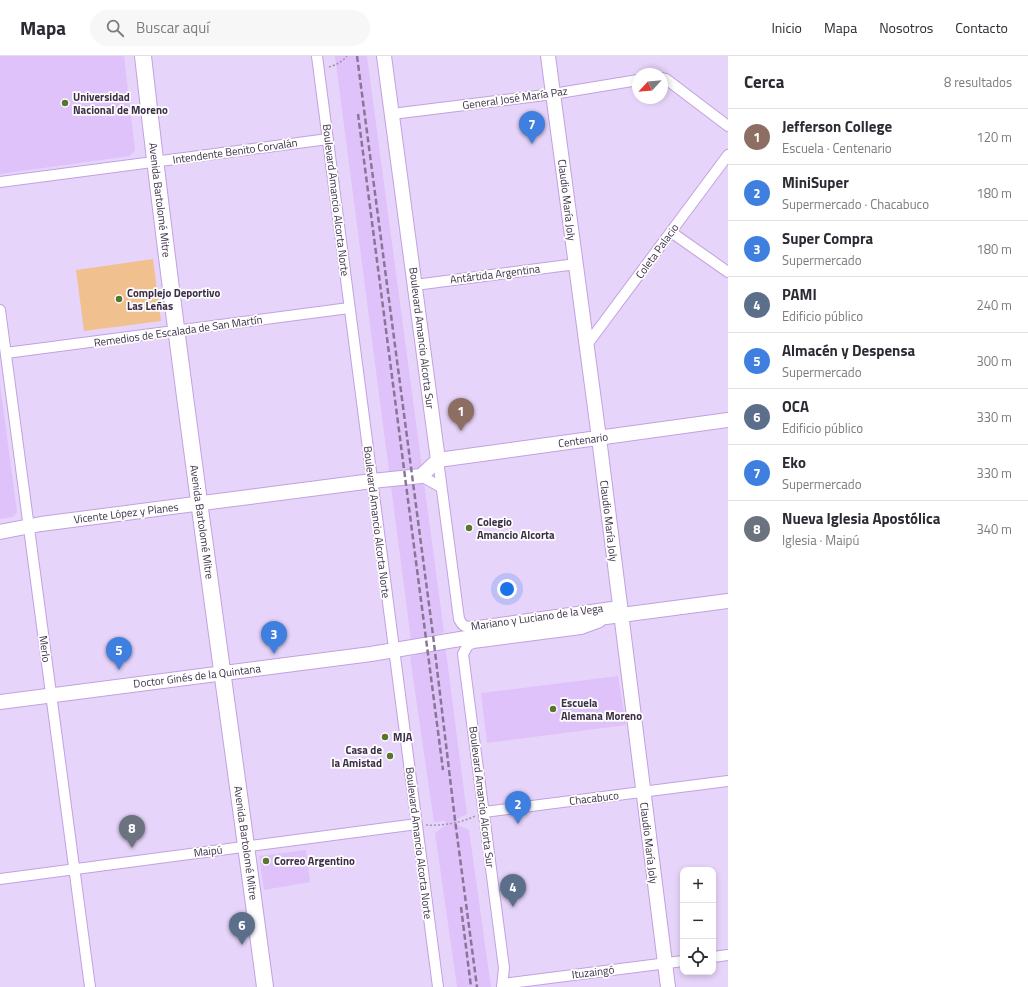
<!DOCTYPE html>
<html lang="es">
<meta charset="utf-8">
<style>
:root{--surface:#fff;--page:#f7f7f7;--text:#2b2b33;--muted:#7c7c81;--line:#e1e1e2;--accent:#58762c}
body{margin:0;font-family:"Titillium Web",sans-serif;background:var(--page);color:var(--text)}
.controls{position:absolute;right:12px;bottom:12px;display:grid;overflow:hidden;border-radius:8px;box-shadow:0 2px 6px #0003}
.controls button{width:36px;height:36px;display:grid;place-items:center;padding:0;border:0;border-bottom:1px solid var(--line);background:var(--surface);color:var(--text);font:20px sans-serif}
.compass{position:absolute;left:632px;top:12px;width:36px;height:36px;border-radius:50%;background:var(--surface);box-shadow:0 2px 6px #0003;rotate:244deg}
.you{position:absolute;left:507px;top:533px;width:14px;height:14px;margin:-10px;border:3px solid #fff;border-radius:50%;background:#1a73e8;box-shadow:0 0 0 6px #1a73e833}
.badge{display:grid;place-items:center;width:26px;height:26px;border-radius:50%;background:var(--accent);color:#fff;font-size:13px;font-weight:700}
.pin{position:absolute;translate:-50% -33px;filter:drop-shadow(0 1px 2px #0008)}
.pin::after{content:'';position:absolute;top:21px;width:14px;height:12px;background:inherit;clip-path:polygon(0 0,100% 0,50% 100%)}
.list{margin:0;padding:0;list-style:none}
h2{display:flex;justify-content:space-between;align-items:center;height:52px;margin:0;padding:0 16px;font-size:17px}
h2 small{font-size:13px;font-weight:400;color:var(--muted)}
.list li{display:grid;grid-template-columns:26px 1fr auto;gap:12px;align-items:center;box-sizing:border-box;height:56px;padding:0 16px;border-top:1px solid var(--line)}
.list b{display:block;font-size:15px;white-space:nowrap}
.list p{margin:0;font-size:13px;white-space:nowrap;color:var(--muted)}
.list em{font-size:13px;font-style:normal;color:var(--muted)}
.icon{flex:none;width:22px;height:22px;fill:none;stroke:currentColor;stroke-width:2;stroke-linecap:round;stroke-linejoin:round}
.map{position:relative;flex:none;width:728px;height:931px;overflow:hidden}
header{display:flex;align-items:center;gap:24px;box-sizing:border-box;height:56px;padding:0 20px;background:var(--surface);border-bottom:1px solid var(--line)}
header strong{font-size:19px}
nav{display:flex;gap:22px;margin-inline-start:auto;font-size:14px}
.search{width:280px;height:36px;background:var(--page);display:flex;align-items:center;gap:10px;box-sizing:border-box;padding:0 14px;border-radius:22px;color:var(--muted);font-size:15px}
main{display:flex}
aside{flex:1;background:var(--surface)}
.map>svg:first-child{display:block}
.built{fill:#dfc2fa}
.green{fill:#f0c18f}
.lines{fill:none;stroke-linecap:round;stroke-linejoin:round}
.street-casing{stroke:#c2a1df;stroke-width:12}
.secondary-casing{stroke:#c2a1df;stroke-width:16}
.primary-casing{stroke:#c2a1df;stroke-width:18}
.path{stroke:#a190b0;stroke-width:1.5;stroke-dasharray:2 2;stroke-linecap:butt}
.street{stroke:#fff;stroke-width:10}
.secondary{stroke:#fff;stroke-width:14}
.primary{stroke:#fff;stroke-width:16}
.rail{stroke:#877695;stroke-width:2.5;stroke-dasharray:6 3;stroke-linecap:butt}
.poi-dot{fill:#58762c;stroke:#fefefe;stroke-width:1.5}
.labels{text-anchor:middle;stroke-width:3.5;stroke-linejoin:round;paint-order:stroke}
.poi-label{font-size:11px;font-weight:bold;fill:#3c2e47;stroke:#fefefe;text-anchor:start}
.street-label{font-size:11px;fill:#3c2e47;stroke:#fefefe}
</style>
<header>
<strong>Mapa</strong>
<div class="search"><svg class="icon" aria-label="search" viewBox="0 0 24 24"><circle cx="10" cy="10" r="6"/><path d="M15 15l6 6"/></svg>Buscar aquí</div>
<nav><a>Inicio</a><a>Mapa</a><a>Nosotros</a><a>Contacto</a></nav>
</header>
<main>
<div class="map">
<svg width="728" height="931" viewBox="0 0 728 931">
<rect width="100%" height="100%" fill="#e7d4fa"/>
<!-- built -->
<path class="built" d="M0 0H124L135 94 130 100 0 118Z
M335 0H367L444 576 436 579 437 590 445 588 467 758 457 763 458 769 469 774 491 931H457L435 777 446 769 445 765 434 766 410 601 420 597 411 584Z
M0 328 17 456 13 461 0 463Z
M618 620 626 669 487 687 481 637Z
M306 794 310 826 264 834 259 800Z"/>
<!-- green -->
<path class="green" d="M153 203 161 265 84 275 76 214Z"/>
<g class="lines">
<defs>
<path id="street" d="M317 0 438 931
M662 22 666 23 728 70
M392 58 553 38 638 24
M0 126 328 83
M671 176 728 216
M415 229 576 208
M0 254 90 931
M586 290 728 99
M6 297 349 252
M438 404 459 563C462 569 464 571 471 571L619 550
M421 420 441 431
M484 756 728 725
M0 823 417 768
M713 901 728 899
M503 928 683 905
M502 931 504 912 463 598 468 589 473 587 581 573 600 566"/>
<path id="secondary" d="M384 0 438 404
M548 0 599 382 668 931
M438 404 728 364
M0 476 41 468 372 425 421 420 438 404
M0 646 371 598 538 570 728 545"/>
<path id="primary" d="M143 0C178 311 224 621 265 931"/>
</defs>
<!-- street casing -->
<use href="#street" class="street-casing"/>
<!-- secondary casing -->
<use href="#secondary" class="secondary-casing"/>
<!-- primary casing -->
<use href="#primary" class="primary-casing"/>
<!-- path -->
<path class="path" d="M329 11C336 9 342 6 347 0
M426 769C442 770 461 767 475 760"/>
<!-- street -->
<use href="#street" class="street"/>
<!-- secondary -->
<use href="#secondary" class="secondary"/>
<!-- primary -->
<use href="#primary" class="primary"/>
<!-- rail -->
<path class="rail" d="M357 0 433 579 455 764 477 931
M358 58 443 714
M461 851 471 931"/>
</g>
<!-- markers -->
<g class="poi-dot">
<circle cx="65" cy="47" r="4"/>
<circle cx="119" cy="243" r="4"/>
<circle cx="469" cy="472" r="4"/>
<circle cx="553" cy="653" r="4"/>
<circle cx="385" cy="681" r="4"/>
<circle cx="390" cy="700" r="4"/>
<circle cx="266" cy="805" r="4"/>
</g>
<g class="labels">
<!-- poi labels -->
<g class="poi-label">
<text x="73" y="45">Universidad<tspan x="73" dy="13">Nacional de Moreno</tspan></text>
<text x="127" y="241">Complejo Deportivo<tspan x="127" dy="13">Las Leñas</tspan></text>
<text x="477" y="470">Colegio<tspan x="477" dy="13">Amancio Alcorta</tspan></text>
<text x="561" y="651">Escuela<tspan x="561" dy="13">Alemana Moreno</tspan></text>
<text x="393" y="685">MJA</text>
<text x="382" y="698" text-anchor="end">Casa de<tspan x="382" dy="13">la Amistad</tspan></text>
<text x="274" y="809">Correo Argentino</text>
</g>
<!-- street labels -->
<g class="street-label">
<text transform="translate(515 42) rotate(-8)" y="4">General José María Paz</text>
<text transform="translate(235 95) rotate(-8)" y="4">Intendente Benito Corvalán</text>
<text transform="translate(160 144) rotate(83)" y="4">Avenida Bartolomé Mitre</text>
<text transform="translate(336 144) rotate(83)" y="4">Boulevard Amancio Alcorta Norte</text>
<text transform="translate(567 144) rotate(83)" y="4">Claudio María Joly</text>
<text transform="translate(657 195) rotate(-54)" y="4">Coleta Palacio</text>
<text transform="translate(495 218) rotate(-7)" y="4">Antártida Argentina</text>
<text transform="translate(178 275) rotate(-8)" y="4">Remedios de Escalada de San Martín</text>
<text transform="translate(422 282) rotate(83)" y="4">Boulevard Amancio Alcorta Sur</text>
<text transform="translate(583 384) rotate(-8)" y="4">Centenario</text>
<text transform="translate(126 457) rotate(-7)" y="4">Vicente López y Planes</text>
<text transform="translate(609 465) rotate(83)" y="4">Claudio María Joly</text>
<text transform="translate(202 466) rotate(82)" y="4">Avenida Bartolomé Mitre</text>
<text transform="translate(377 466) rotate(83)" y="4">Boulevard Amancio Alcorta Norte</text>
<text transform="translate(537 561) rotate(-8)" y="4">Mariano y Luciano de la Vega</text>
<text transform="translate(45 593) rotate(82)" y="4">Merlo</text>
<text transform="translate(197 620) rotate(-7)" y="4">Doctor Ginés de la Quintana</text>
<text transform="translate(482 741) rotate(83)" y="4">Boulevard Amancio Alcorta Sur</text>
<text transform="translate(594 742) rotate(-7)" y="4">Chacabuco</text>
<text transform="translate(246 787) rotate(82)" y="4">Avenida Bartolomé Mitre</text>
<text transform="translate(419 787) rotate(83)" y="4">Boulevard Amancio Alcorta Norte</text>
<text transform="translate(649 787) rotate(83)" y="4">Claudio María Joly</text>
<text transform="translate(208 795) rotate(-7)" y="4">Maipú</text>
<text transform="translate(593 916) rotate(-7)" y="4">Ituzaingó</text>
</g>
</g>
</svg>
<div class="controls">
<button>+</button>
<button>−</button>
<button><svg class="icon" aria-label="locate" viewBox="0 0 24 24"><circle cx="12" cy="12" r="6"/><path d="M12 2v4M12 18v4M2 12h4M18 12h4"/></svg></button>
</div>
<svg class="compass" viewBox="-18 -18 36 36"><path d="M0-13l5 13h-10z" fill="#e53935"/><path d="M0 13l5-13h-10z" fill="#7c7c81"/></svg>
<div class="you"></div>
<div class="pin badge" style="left:461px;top:375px;background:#8d6e63">1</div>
<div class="pin badge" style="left:518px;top:768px;background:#3f7fe0">2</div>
<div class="pin badge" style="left:274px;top:598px;background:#3f7fe0">3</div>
<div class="pin badge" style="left:513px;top:851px;background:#5c6f8a">4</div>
<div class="pin badge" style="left:119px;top:614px;background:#3f7fe0">5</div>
<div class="pin badge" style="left:242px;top:889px;background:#5c6f8a">6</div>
<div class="pin badge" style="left:532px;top:88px;background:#3f7fe0">7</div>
<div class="pin badge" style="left:132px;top:792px;background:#6b7280">8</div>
</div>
<aside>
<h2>Cerca<small>8 resultados</small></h2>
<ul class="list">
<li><span class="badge" style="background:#8d6e63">1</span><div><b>Jefferson College</b><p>Escuela · Centenario</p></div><em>120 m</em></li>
<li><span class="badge" style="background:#3f7fe0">2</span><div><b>MiniSuper</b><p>Supermercado · Chacabuco</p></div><em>180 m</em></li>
<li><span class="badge" style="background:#3f7fe0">3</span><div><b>Super Compra</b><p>Supermercado</p></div><em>180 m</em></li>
<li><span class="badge" style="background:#5c6f8a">4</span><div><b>PAMI</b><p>Edificio público</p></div><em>240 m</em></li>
<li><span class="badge" style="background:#3f7fe0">5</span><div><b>Almacén y Despensa</b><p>Supermercado</p></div><em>300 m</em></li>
<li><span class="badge" style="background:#5c6f8a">6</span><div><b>OCA</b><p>Edificio público</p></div><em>330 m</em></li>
<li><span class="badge" style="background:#3f7fe0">7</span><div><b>Eko</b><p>Supermercado</p></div><em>330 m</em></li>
<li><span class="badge" style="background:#6b7280">8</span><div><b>Nueva Iglesia Apostólica</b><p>Iglesia · Maipú</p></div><em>340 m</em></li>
</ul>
</aside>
</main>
